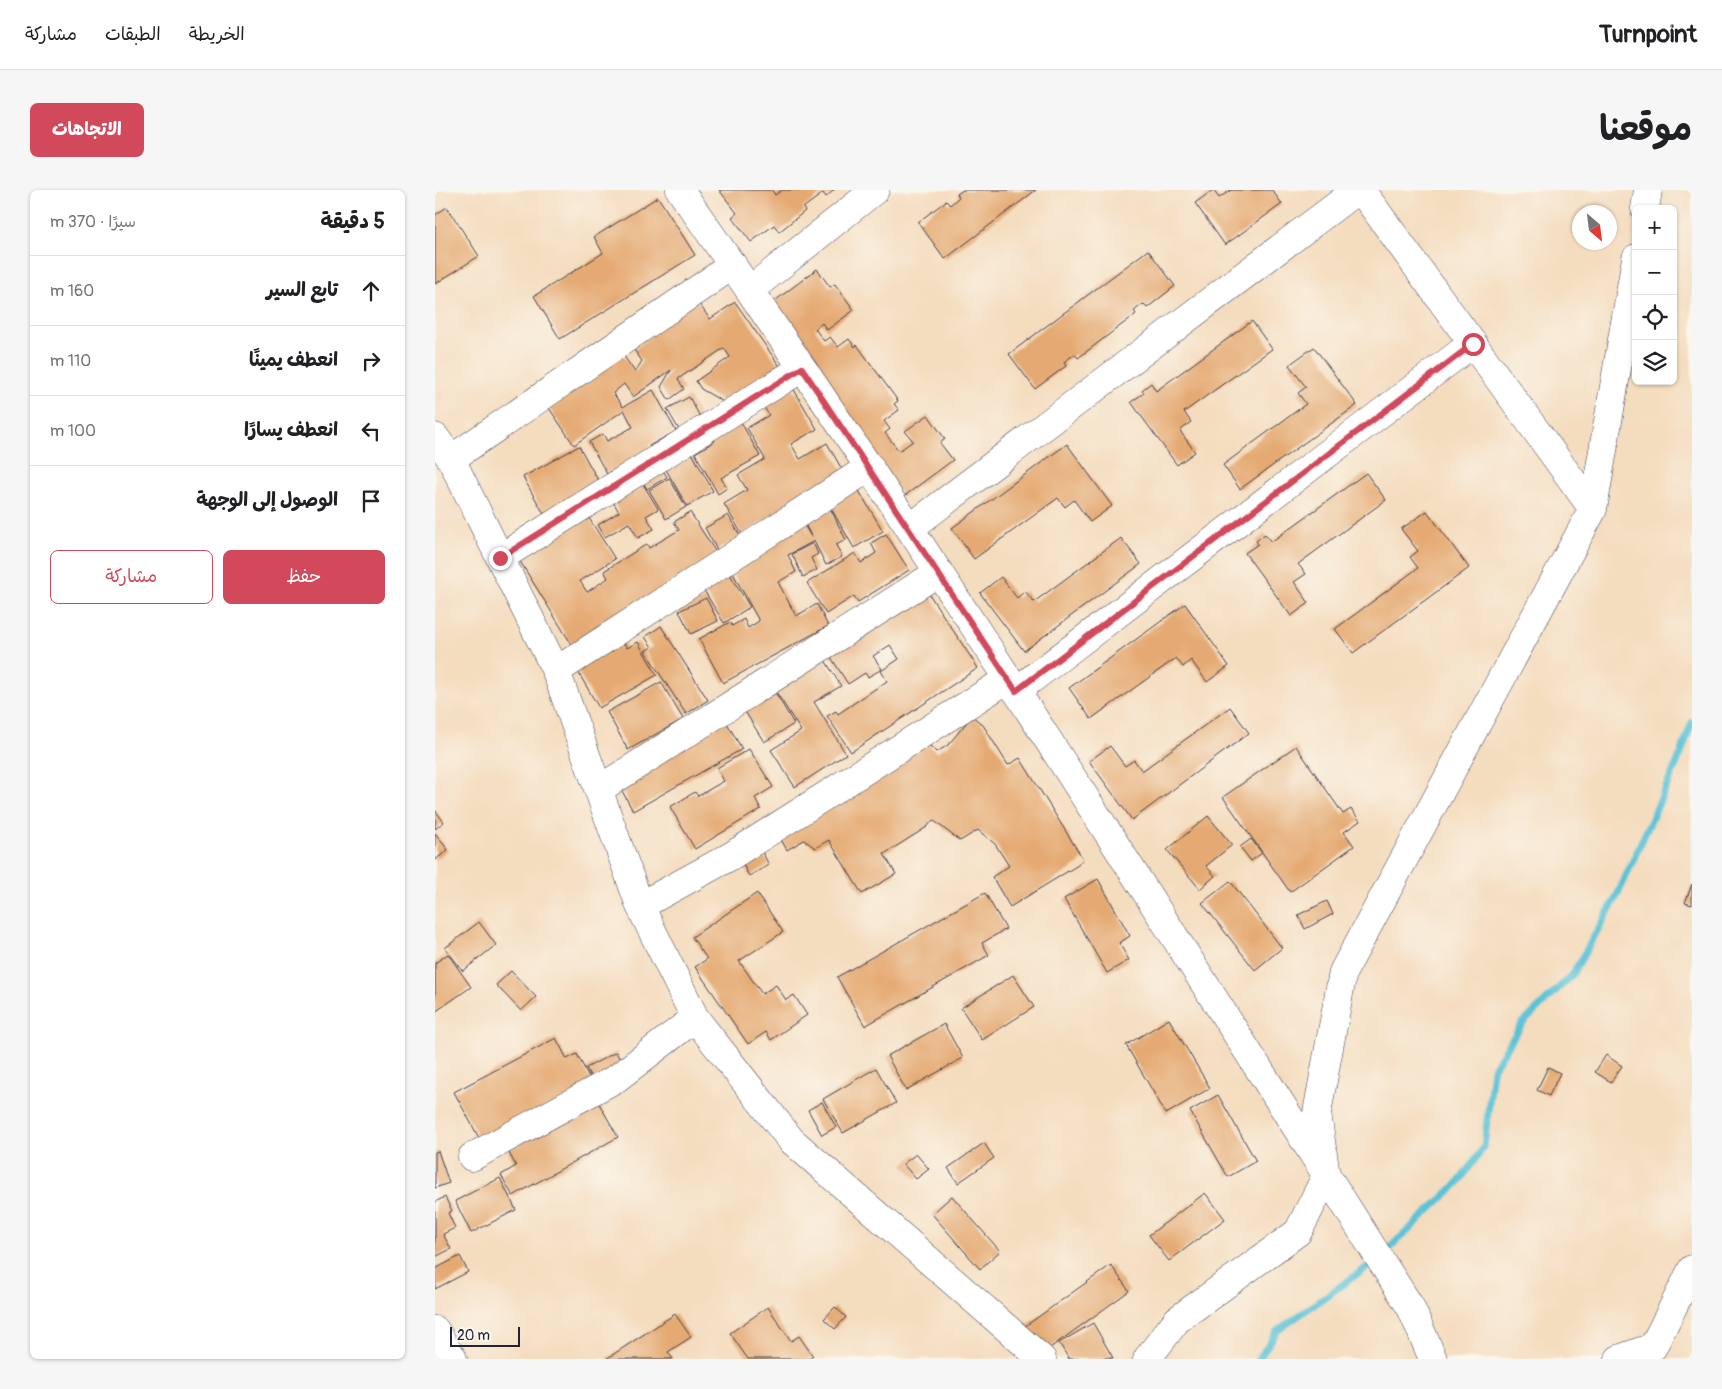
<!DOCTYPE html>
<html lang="ar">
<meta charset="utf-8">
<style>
:root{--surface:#fff;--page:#f6f6f6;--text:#202124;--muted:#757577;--line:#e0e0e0;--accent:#d1495b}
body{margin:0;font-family:Pangolin,"Playpen Sans Arabic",sans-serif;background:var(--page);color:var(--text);direction:rtl}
.controls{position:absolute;right:15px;top:15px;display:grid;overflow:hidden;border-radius:8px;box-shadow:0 1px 4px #0004}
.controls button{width:45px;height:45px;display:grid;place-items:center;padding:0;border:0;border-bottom:1px solid var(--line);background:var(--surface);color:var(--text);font:25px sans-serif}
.compass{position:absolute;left:1137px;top:15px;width:45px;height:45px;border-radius:50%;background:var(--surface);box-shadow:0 1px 4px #0004;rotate:152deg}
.scale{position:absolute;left:15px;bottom:12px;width:70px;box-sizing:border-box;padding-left:5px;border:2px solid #22223b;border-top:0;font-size:14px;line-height:18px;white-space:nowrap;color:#22223b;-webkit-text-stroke:4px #fbf7ec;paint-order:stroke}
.stop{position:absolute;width:15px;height:15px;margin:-11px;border:4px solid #d1495b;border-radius:50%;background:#fff}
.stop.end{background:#d1495b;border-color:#fff;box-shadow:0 1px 5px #0008}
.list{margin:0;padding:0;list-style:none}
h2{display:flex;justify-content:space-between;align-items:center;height:65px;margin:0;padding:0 20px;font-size:21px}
h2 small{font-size:16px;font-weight:400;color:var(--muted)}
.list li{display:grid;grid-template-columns:32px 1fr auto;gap:15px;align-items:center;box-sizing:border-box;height:70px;padding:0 20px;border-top:1px solid var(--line)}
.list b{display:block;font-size:19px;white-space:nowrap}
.list em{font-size:16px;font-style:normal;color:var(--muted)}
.actions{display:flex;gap:10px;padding:15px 20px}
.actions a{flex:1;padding:11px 0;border:1px solid var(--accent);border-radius:8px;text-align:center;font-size:18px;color:var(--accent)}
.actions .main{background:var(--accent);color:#fff}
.icon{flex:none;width:28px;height:28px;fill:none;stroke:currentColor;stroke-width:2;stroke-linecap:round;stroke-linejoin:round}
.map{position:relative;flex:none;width:1257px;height:1169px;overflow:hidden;direction:ltr;border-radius:8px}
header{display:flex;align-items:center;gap:30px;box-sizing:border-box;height:70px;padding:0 25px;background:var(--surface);border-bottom:1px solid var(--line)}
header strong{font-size:24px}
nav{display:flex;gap:28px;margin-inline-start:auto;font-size:18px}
.intro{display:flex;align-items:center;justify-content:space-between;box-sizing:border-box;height:120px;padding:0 30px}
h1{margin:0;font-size:35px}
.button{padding:12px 22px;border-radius:8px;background:var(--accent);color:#fff;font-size:18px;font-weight:700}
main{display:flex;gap:30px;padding:0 30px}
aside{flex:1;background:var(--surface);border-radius:8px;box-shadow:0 1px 4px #0004}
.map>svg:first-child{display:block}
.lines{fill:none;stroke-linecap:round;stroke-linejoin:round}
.stream{stroke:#5ac3d7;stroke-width:7}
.building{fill:#e5aa73}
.minor-casing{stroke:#423e4f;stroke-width:29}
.minor{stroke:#fff;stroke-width:28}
.route{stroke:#d1495b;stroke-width:6}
</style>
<header>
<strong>Turnpoint</strong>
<nav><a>الخريطة</a><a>الطبقات</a><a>مشاركة</a></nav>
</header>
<div class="intro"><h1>موقعنا</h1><a class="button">الاتجاهات</a></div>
<main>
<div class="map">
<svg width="1257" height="1169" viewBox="0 0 1257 1169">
<rect width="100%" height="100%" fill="#fbf7ec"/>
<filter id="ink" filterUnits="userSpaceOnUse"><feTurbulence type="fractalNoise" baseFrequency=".02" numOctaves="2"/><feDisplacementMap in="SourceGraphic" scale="10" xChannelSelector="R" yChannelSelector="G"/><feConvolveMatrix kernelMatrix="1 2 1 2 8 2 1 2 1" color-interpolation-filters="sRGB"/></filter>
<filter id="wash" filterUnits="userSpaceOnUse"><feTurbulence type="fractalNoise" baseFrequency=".0096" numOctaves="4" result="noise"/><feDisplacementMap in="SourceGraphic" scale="20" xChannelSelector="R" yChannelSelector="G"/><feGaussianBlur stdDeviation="1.12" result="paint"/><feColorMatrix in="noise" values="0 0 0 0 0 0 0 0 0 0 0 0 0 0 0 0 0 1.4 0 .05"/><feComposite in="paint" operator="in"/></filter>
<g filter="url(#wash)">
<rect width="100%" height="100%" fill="#f4dcbe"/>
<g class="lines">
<!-- stream -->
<path class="stream" d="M948 1064 1023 993 1049 957 1058 879 1087 834 1137 785 1181 708 1246 564 1257 532
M824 1169 842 1141 941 1071"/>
</g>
<g id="blocks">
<!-- building -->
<path class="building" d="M284 0H337L340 5 347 0H399L391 7 388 3 368 18 370 21 344 42 339 35 316 52 297 27 302 23Z
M528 0H601L510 69 483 32 511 11 515 15 524 7 522 4Z
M778 0 784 8 796 0H837L847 14 790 55 760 13Z
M223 7 260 65 125 149 99 106 168 63 159 47Z
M12 17 44 66 0 94V25Z
M713 60 740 96 712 118 708 114 699 121 701 124 643 168 640 164 629 172 631 176 600 199 574 164Z
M382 79 395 97 400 94 419 120 392 140 387 133 380 139 389 151 395 147 403 157 414 149 420 157 422 155 463 211 459 214 464 220 449 231 455 239 450 243 464 261 478 251 470 241 493 225 510 249 505 253 518 270 468 307 329 119Z
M261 110 275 129 300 112 346 178 291 216 287 211 266 199 261 191 295 167 289 158 243 189 249 199 234 210 226 197 236 180 198 207 189 194 178 203 188 217 218 200 241 241 214 256 216 259 172 284 154 252 168 244 172 251 198 237 189 220 139 255 114 218 186 162 200 182 207 171 199 160Z
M817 131 837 159 749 222 756 232 745 241 760 262 742 275 696 212 709 203 707 200 716 193 721 201Z
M879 157 922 215 805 299 788 275 871 214 863 203 871 197 854 175Z
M358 198 382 239 356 254 365 269 392 253 409 283 307 344 289 314 312 300 303 285 330 269 312 238 334 225 328 216Z
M254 207 267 230 246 243 232 219Z
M302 225 325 266 286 288 292 298 283 304 260 263 280 251 274 240Z
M632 254 677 316 655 332 639 310 630 317 623 308 539 369 517 338Z
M144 256 164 292 109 324 88 287Z
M253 256 278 301 252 316 226 271Z
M224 274 232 287 212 299 204 285Z
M931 283 951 310 863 374 871 384 859 392 874 413 856 426 810 363 823 354 821 351 830 344 836 352Z
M202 284 223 319 211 326 219 339 203 348 194 333 170 347 163 335 184 322 172 301Z
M234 288 251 317 231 329 214 300Z
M421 296 448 341 419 358 393 313Z
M394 316 411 350 401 355 407 367 391 375 379 351 353 365 361 382 343 392 361 426 382 414 393 436 288 493 264 449 295 432 297 436 309 429 313 438 324 431 294 376 366 330 377 348 368 330Z
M992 321 1034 378 918 463 900 439 983 378 975 367 983 361 966 339Z
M255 322 282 364 137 455 83 368 152 325 180 369 145 391 152 402 173 388 169 381 212 354 214 358 244 340 239 332Z
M293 325 306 347 282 360 270 338Z
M451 344 474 380 423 412 419 406 391 424 372 393 420 363 426 373 441 363 436 353Z
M686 348 706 374 589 461 545 403 566 387 582 408 590 401 599 412Z
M378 353 383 364 376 368 382 380 368 387 357 364Z
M291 378 315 417 289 433 265 394Z
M486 392 543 478 416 562 392 526 401 521 403 524 452 491 446 481 464 469 455 455 438 466 447 479 433 487 430 483 413 494 392 461Z
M271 408 283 431 256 444 244 421Z
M750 414 794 476 772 492 756 470 748 477 741 468 656 529 634 498Z
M226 436 273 510 251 524 210 461 217 457 210 447Z
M186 448 192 458 203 452 222 485 164 518 139 475Z
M388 467 406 496 379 512 411 564 360 597 336 560 366 541 338 497Z
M331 487 359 534 329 552 306 515Z
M226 492 248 529 193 560 172 522Z
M795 517 814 543 697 630 654 571 675 556 690 576 699 570 707 581Z
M537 526 548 535 573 575 585 568 648 669 643 675 575 717 557 687 574 676 560 654 543 640 525 651 498 630 492 637 449 664 461 684 427 704 394 650 380 658 369 650 352 660 342 643 489 551 502 562 513 555Z
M289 528 307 559 198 621 179 586Z
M861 556 908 624 916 619 925 631 909 642 919 656 855 702 788 607Z
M314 559 338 597 320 608 326 619 260 659 235 617 260 602 263 606 289 591 282 578Z
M0 620 9 632 0 639Z
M773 626 797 655 771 676 780 686 765 699 732 660Z
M0 643 13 660 0 670Z
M816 649 827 663 816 671 805 657Z
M325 658 334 675 314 686 305 669Z
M663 689 695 746 684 753 694 770 672 783 629 709Z
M795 691 847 758 820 780 767 713Z
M1257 694V715L1250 713Z
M322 703 348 742 304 771 327 804 341 795 351 810 359 805 372 825 336 850 331 842 313 854 260 777 272 769 257 747Z
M550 703 571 739 547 753 554 765 430 836 402 787Z
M892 711 898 724 870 739 863 725Z
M44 732 61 755 28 781 10 758Z
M13 764 36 797 0 822V773Z
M76 781 101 807 86 821 61 795Z
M578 785 599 817 547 850 526 818Z
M734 829 775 898 731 924 691 855Z
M509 834 528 868 471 900 452 866Z
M121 848 132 869 142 864 157 893 49 957 19 902Z
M181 862 191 881 161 897 151 878Z
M1171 865 1187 876 1176 892 1160 882Z
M1113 877 1125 883 1114 906 1102 900Z
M441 878 461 913 408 943 388 909Z
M783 905 821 971 793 987 755 921Z
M162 910 183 947 78 1006 66 985 81 976 73 961Z
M387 912 401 937 387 945 373 920Z
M549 953 559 968 523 993 513 978Z
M3 961 14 993 0 998V962Z
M481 964 494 979 481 989 468 974Z
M65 988 81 1020 36 1043 20 1011Z
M770 1003 790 1029 734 1071 714 1045Z
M517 1006 565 1061 545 1079 497 1024Z
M10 1007 17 1021 13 1023 20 1038 8 1044 16 1059 0 1067V1012Z
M25 1066 33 1082 0 1099V1079Z
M676 1075 694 1101 608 1163 589 1137Z
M333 1117 356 1151 364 1146 378 1166 374 1169H313L295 1143Z
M400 1117 411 1127 400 1139 389 1129Z
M240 1124 256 1147 233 1162 238 1169H171Z
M658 1133 678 1168 634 1169 624 1153Z"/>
</g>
</g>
<g filter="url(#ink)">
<use href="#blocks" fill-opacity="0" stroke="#423e4f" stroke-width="1"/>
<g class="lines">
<defs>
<path id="minor" d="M245 0C500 365 737 743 976 1118L998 1169
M926 0 1158 319
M1210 19 1213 0
M315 100 440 0
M0 247 16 269 121 481 205 716 260 828 356 950 607 1169
M16 269 298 75
M475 338 922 0
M65 368 367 178
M121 481 435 277
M581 501 1038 153
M163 600 504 382
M205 716 296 666 573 489
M37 967 182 888 260 828
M0 1140 18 1169
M712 1169 742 1130 863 1042 891 986 882 923 908 782 1158 319 1201 68
M1184 1169 1218 1157 1257 1079"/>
</defs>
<!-- minor casing -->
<use href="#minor" class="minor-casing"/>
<!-- minor -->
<use href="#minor" class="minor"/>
</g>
</g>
<g class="lines" filter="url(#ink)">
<!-- route -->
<path class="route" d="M65 368 367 178 581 501 1038 154"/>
</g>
</svg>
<div class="controls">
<button>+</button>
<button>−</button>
<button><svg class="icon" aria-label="locate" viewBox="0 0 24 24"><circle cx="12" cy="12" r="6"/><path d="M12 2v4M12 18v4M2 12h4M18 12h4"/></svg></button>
<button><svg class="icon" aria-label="layers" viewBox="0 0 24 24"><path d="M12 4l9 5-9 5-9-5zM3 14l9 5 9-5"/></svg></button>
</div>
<svg class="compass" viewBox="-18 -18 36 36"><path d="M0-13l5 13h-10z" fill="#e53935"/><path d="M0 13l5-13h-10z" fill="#757577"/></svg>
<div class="scale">20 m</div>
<div class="stop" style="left:1038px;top:154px"></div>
<div class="stop end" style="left:65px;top:368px"></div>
</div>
<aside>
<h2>5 دقيقة<small>سيرًا · 370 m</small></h2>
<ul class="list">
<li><svg class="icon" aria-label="ahead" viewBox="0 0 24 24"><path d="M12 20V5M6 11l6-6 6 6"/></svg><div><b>تابع السير</b></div><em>160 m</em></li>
<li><svg class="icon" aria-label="right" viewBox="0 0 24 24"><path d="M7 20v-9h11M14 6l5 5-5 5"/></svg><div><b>انعطف يمينًا</b></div><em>110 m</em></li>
<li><svg class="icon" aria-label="left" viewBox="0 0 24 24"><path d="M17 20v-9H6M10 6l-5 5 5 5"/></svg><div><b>انعطف يسارًا</b></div><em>100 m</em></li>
<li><svg class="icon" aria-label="arrive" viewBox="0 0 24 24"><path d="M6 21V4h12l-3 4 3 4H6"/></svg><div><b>الوصول إلى الوجهة</b></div></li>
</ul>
<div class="actions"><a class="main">حفظ</a><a>مشاركة</a></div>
</aside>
</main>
